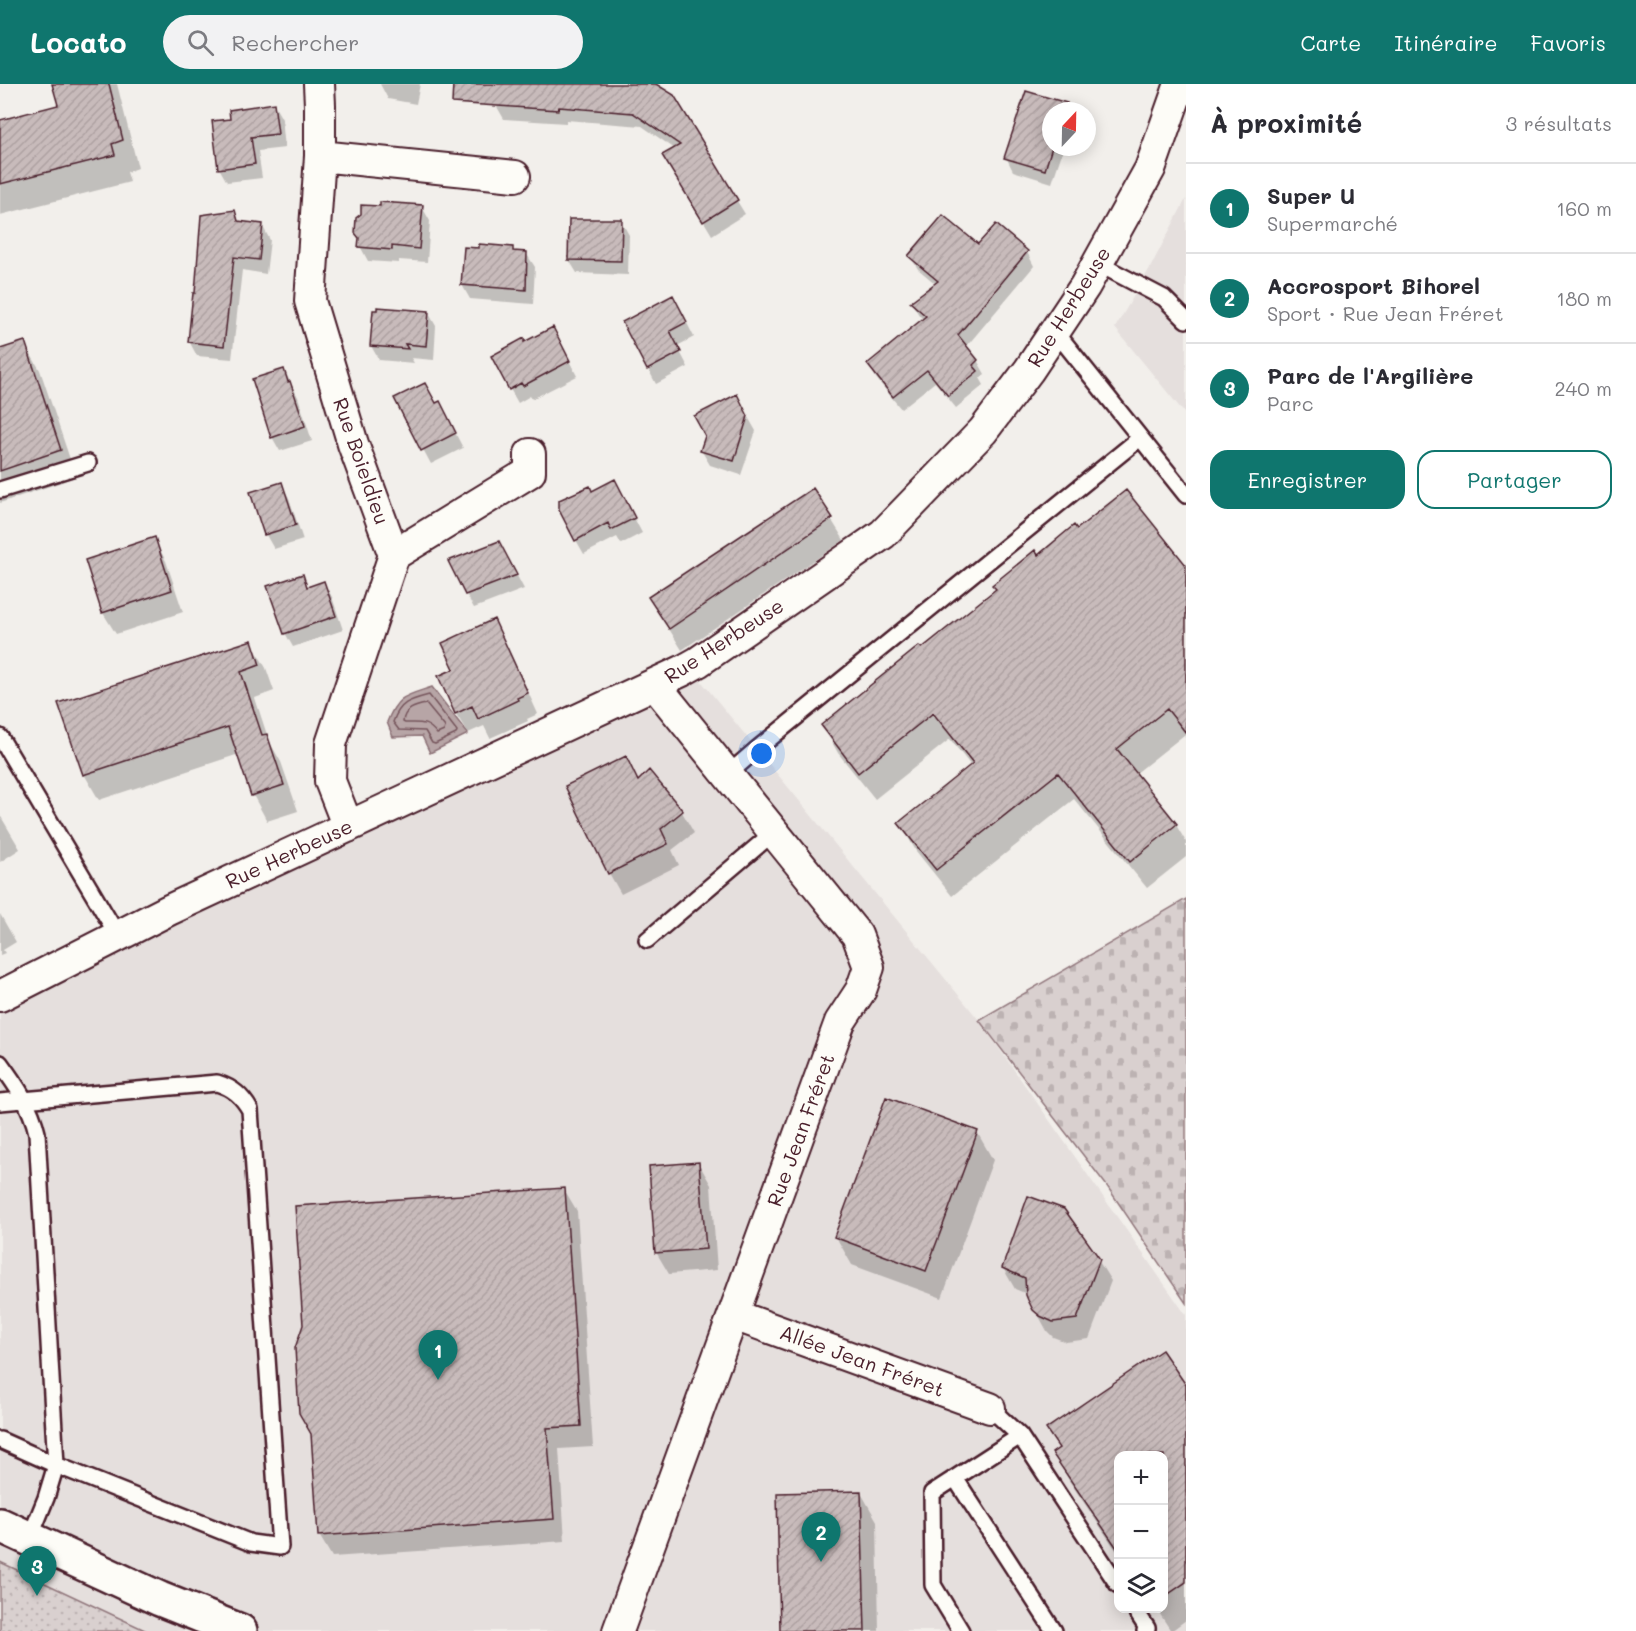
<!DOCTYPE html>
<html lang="fr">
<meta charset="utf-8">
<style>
:root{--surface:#fff;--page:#f2f2f3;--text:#2b2b33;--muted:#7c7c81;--line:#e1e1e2;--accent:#0f766e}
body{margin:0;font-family:Mali,sans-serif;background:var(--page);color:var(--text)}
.controls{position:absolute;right:18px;bottom:18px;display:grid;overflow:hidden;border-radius:12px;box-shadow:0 3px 15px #0003}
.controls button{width:54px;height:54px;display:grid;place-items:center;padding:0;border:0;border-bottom:2px solid var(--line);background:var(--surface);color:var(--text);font:30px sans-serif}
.compass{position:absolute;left:1042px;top:18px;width:54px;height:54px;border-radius:50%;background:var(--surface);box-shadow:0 3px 15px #0003;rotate:22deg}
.you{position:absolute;left:762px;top:670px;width:21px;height:21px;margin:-15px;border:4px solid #fff;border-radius:50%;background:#1a73e8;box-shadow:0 0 0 9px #1a73e833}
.badge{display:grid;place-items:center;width:39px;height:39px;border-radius:50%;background:var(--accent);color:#fff;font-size:20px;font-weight:700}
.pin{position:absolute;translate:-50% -50px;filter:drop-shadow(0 2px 3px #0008)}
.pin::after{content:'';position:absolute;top:32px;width:21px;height:18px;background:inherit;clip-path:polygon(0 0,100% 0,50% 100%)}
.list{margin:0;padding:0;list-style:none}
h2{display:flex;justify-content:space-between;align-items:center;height:78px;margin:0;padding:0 24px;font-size:26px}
h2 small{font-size:20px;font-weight:400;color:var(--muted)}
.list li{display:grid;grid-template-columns:39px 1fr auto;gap:18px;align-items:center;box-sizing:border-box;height:90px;padding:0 24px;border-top:2px solid var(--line)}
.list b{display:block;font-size:22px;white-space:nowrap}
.list p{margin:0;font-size:20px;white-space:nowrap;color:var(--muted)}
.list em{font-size:20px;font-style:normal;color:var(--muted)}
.actions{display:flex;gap:12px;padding:18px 24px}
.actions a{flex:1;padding:14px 0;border:2px solid var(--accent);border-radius:18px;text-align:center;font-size:21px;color:var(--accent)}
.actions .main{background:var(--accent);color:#fff}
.icon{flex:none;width:33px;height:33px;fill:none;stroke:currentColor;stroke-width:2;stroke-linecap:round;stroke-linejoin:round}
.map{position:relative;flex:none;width:1186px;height:1547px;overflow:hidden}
header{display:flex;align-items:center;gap:36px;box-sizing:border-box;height:84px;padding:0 30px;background:var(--accent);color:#fff}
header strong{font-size:28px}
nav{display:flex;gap:33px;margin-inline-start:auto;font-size:21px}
.search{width:420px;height:54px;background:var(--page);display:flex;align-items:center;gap:15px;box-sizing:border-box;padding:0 21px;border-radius:33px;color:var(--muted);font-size:22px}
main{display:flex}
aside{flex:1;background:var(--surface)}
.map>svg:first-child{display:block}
.built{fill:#e5dfdd;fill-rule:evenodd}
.cemetery{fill:url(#cemetery-stones);stroke:#92787d;stroke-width:1.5}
.park{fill:url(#park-dots);stroke:#92787d;stroke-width:1.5}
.water{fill:#b7a5a6;stroke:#8b6f75;stroke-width:1.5}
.shadow{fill:#0003}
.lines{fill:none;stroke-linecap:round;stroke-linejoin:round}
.shore{stroke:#76555c;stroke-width:1.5}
.building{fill:url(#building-hatch);stroke:#4a1f2b;stroke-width:1.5}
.service-casing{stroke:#4a1f2b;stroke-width:20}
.minor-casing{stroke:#4a1f2b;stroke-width:34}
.tertiary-casing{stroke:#4a1f2b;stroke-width:38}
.service{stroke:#fdfcf7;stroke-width:15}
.minor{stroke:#fdfcf7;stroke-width:30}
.tertiary{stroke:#fdfcf7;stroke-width:33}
.labels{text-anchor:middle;stroke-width:4.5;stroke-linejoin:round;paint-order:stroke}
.street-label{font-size:20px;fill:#4a1f2b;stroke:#fdfcf7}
</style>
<header>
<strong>Locato</strong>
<div class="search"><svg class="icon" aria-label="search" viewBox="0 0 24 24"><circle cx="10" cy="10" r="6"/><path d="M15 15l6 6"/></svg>Rechercher</div>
<nav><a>Carte</a><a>Itinéraire</a><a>Favoris</a></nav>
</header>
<main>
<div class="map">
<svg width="1186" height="1547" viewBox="0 0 1186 1547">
<defs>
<pattern id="cemetery-stones" width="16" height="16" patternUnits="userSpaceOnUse" patternTransform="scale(1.5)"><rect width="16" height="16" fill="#d9d0cf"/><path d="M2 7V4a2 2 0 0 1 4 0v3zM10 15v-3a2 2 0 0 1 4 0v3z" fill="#bcb2b2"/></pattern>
<pattern id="park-dots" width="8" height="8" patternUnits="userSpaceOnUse" patternTransform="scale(1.5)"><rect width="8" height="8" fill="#d9d0cf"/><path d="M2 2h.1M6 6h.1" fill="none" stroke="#bcb2b2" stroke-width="1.8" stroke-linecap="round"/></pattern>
<pattern id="building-hatch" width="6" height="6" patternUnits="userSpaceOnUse" patternTransform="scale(1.5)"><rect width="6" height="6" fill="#c8bbbb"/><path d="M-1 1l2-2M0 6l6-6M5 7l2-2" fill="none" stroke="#ada0a1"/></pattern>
</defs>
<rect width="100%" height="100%" fill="#f2efeb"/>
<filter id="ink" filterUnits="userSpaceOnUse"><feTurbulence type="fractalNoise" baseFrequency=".0167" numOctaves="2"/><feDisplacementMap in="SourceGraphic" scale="12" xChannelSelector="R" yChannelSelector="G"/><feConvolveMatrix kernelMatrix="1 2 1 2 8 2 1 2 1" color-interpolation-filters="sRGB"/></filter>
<g filter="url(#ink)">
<!-- built -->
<path class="built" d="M1186 115V331L1115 244 1150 184Z
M697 592 979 936 1186 1231V1547H147L0 1478V910ZM1118 1372H1164V1524H1118Z"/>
<!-- cemetery -->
<path class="cemetery" d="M1186 815V1219L1107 1102 979 936Z"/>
<!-- park -->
<path class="park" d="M0 1478 147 1547H0Z"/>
<!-- water -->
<path class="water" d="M432 603 468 650 430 669 422 652 393 653 387 638C398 611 405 612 432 603Z"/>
<!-- shadow -->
<path class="shadow" d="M54 0H117L138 84 127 88 130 98 0 131V37L60 22Z
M380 0H420L416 20 388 15Z
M498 0H654L737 117 745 130 712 151 664 71 675 65 642 42 566 36V39L504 35 496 21Z
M1027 9 1066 20 1070 27H1051V63H1064L1052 99 1013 87 1006 73Z
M274 21 282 35 285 64 258 67 262 94 227 98 219 84 232 37Z
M422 123 430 137 427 178 399 176V179L368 177 360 162Z
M234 128 240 139 262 141 270 156 266 190 242 186 232 275 197 272 189 257Z
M621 137 629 151 628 191 577 189 569 176Z
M978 163 1027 168 1034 182 966 263 977 276 985 290 980 294 984 301 956 324 935 298 901 325 876 294 869 281 924 236 919 231 911 218 936 200 918 185 910 172Z
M512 164 514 168 526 169 535 183 533 220 470 215 462 201Z
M681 227 694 253 677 262 688 283 656 300 624 239Z
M428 228 436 242 434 276 411 274 414 279 379 276 371 262Z
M524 256 525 259H560L577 292 532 315 530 312 518 319 510 305Z
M24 259 40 286 76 393 0 419V267Z
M284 286 298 313 312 357 280 367 272 353Z
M396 315 436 321 447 333 463 364 431 380Z
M744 326 756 347 741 391 710 381 701 366 706 351Z
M281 399 289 414 303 456 274 465 266 451 252 409Z
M813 406 844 456 682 566 650 514Z
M1126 408 1186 483V654L1184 651 1135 690 1176 741 1186 758V773L1147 804 1074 715 952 812 916 767 900 739 971 682 950 655 875 715 838 669 823 642 922 566 997 506 994 501 1077 447Z
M592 409 622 411 642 449 621 460 617 453 584 470 576 456Z
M154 455 166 477 183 528 116 550 103 529 86 477Z
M507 473 524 505 474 524 466 510Z
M302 492 309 504 324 499 332 513 343 546 293 563 285 549Z
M493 537 505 557 538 630 527 635 528 637 490 654 484 642 468 649 456 630 440 593 456 586Z
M251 558 266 584 274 607 255 614 269 657 281 678 298 727 267 737 253 711 239 670 99 716 84 690Z
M625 674 639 698 649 688 682 728 694 749 672 766 679 781 621 810 609 789Z
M0 731 20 765 0 778Z
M0 830 16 858 3 866 5 869 0 871Z
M977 1048 993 1076 942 1214 852 1181 836 1153Z
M699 1080 711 1101 717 1186 669 1190 656 1168Z
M564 1105 577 1127 593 1363 559 1365 565 1457 332 1473 319 1451Z
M1098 1176 1111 1197 1089 1255 1066 1258 1053 1253 1047 1247 1027 1210 1015 1205 1003 1184Z
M1162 1268 1186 1304V1536L1171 1547 1156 1524H1164V1372H1118V1469L1070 1398 1054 1370Z
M861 1409 877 1437 879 1547H781Z"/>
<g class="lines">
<!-- shore -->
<path class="shore" d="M429 611 457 647 456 650 435 660 432 659 425 647 399 646 393 638C400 618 410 616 429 611Z
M426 620 445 643 444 647 437 650C427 637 421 639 405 639L403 638C404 625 415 622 426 620Z"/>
</g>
<!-- building -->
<path class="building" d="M52 0H109L123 56 112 60 115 71 0 100V36L58 21Z
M453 0H656L674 11 738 116 703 138 662 71 680 61 633 29 559 23 558 26 452 19Z
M1026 7 1067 19 1064 27H1051V63H1052L1045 86 1004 74Z
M274 19 278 50 251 53 255 80 218 85 212 37 230 35 229 26Z
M380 118 423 121 419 165 392 162V166L358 163 359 154 355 149 356 134 361 130V121L380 122Z
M235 126 238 137 263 140 259 176 234 173 224 262 188 258 193 209H195L201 131Z
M943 131 978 160 996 140 1028 167 958 251 978 276 973 281 978 287 948 312 927 286 893 313 867 280 926 232 910 218 938 197 908 172Z
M569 135H622L621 177 568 176Z
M479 160 513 163V167L527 168 526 206 461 201 464 163 479 164Z
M673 211 687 238 670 247 681 268 647 286 622 238Z
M377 223 429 227 426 262 405 260 408 265 370 262 373 226H377Z
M553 243 570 277 523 302 521 299 509 306 491 272 524 254V258Z
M25 257 61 366 0 387V265Z
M284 285 288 298 290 297 305 342 271 354 252 295Z
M425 299 436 319 440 317 456 349 421 367 394 314Z
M737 310 748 332 734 377 700 367 705 352 694 332Z
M615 395 635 434 611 446 608 439 575 457 559 426V416L590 402 592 407Z
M282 398 296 441 264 451 250 408Z
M813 404 833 434 669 545 648 513Z
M1126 406 1186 481V649L1167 625 1117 665 1177 740 1130 778 1058 689 936 786 898 739 973 679 933 629 858 689 821 641 919 562 922 564 996 505 992 501 1035 466 1038 471 1074 441 1077 445Z
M155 453 172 506 102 529 85 476Z
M499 457 517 491 465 511 448 477Z
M303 490 307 503 324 497 336 532 284 550 267 502Z
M494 535 528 609 517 614 518 616 478 635 472 622 455 630 438 592 454 585 442 559Z
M252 556 260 581 241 588 262 651 267 650 284 701 251 712 228 643 83 691 58 619Z
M626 672 638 697 649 686 683 727 661 745 668 760 608 790 565 702Z
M886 1013 978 1047 926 1187 834 1153Z
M699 1078 706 1165 655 1169 649 1082Z
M565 1104 581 1342 547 1344 554 1435 318 1452 311 1350 299 1329 295 1264 303 1241 295 1122Z
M1028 1112 1064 1125 1100 1175 1077 1235 1053 1238 1040 1232 1033 1226 1028 1216 1026 1211 1025 1194 1002 1184Z
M1162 1266 1186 1301V1498L1164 1513V1371H1119V1467L1052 1369 1059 1364 1046 1345Z
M861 1407 865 1547H780L777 1409Z"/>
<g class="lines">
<defs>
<path id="service" d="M1097 179 1164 214 1186 236
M1055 247 1186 411
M0 406 88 379
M0 653 118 852
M727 691 757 665 1140 354
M647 856 774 748
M0 979C16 1001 31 1022 37 1049L56 1381 46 1414 29 1456
M0 1018 217 999C233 1004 242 1012 250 1026L280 1463 251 1459 56 1381 0 1356
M990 1324 1020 1352 1118 1501
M955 1394 1054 1547
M1134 1524 1147 1544 1145 1547
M961 1547 933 1501 932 1409 1020 1352"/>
<path id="minor" d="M319 0 320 21V72L310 217 353 360 394 471 331 660 330 697 348 743
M320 72 515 92
M394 471 530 388V370
M0 912 169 826 682 587 698 578 883 450 983 347 1029 286 1085 202 1150 85 1180 0
M734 1231 990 1324
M618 1547 840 938 861 906 869 883 857 851 655 601"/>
<path id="tertiary" d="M0 1441 160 1515 240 1547"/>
</defs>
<!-- service casing -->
<use href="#service" class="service-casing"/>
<!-- minor casing -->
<use href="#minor" class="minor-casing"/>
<!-- tertiary casing -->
<use href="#tertiary" class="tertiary-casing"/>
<!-- service -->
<use href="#service" class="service"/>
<!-- minor -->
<use href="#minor" class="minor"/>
<!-- tertiary -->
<use href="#tertiary" class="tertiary"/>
</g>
</g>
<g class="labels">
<!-- street labels -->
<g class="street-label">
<text transform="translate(1069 223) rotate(-58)" y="7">Rue Herbeuse</text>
<text transform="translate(361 377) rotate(71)" y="7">Rue Boieldieu</text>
<text transform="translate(724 557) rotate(-33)" y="7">Rue Herbeuse</text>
<text transform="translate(289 770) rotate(-25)" y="7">Rue Herbeuse</text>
<text transform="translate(801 1046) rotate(-70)" y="7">Rue Jean Fréret</text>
<text transform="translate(862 1277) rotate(20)" y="7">Allée Jean Fréret</text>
</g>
</g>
</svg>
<div class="controls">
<button>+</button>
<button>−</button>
<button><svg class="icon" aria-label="layers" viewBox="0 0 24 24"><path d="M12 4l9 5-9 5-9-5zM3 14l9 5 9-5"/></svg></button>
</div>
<svg class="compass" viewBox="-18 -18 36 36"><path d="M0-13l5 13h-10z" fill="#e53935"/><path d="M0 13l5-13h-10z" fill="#7c7c81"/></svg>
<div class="you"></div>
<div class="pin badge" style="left:438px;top:1296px">1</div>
<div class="pin badge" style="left:821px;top:1478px">2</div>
<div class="pin badge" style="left:37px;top:1512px">3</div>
</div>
<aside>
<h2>À proximité<small>3 résultats</small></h2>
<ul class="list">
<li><span class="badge">1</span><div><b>Super U</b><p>Supermarché</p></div><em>160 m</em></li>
<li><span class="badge">2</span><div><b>Accrosport Bihorel</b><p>Sport · Rue Jean Fréret</p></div><em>180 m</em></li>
<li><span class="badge">3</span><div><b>Parc de l'Argilière</b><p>Parc</p></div><em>240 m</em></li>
</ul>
<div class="actions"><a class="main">Enregistrer</a><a>Partager</a></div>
</aside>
</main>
